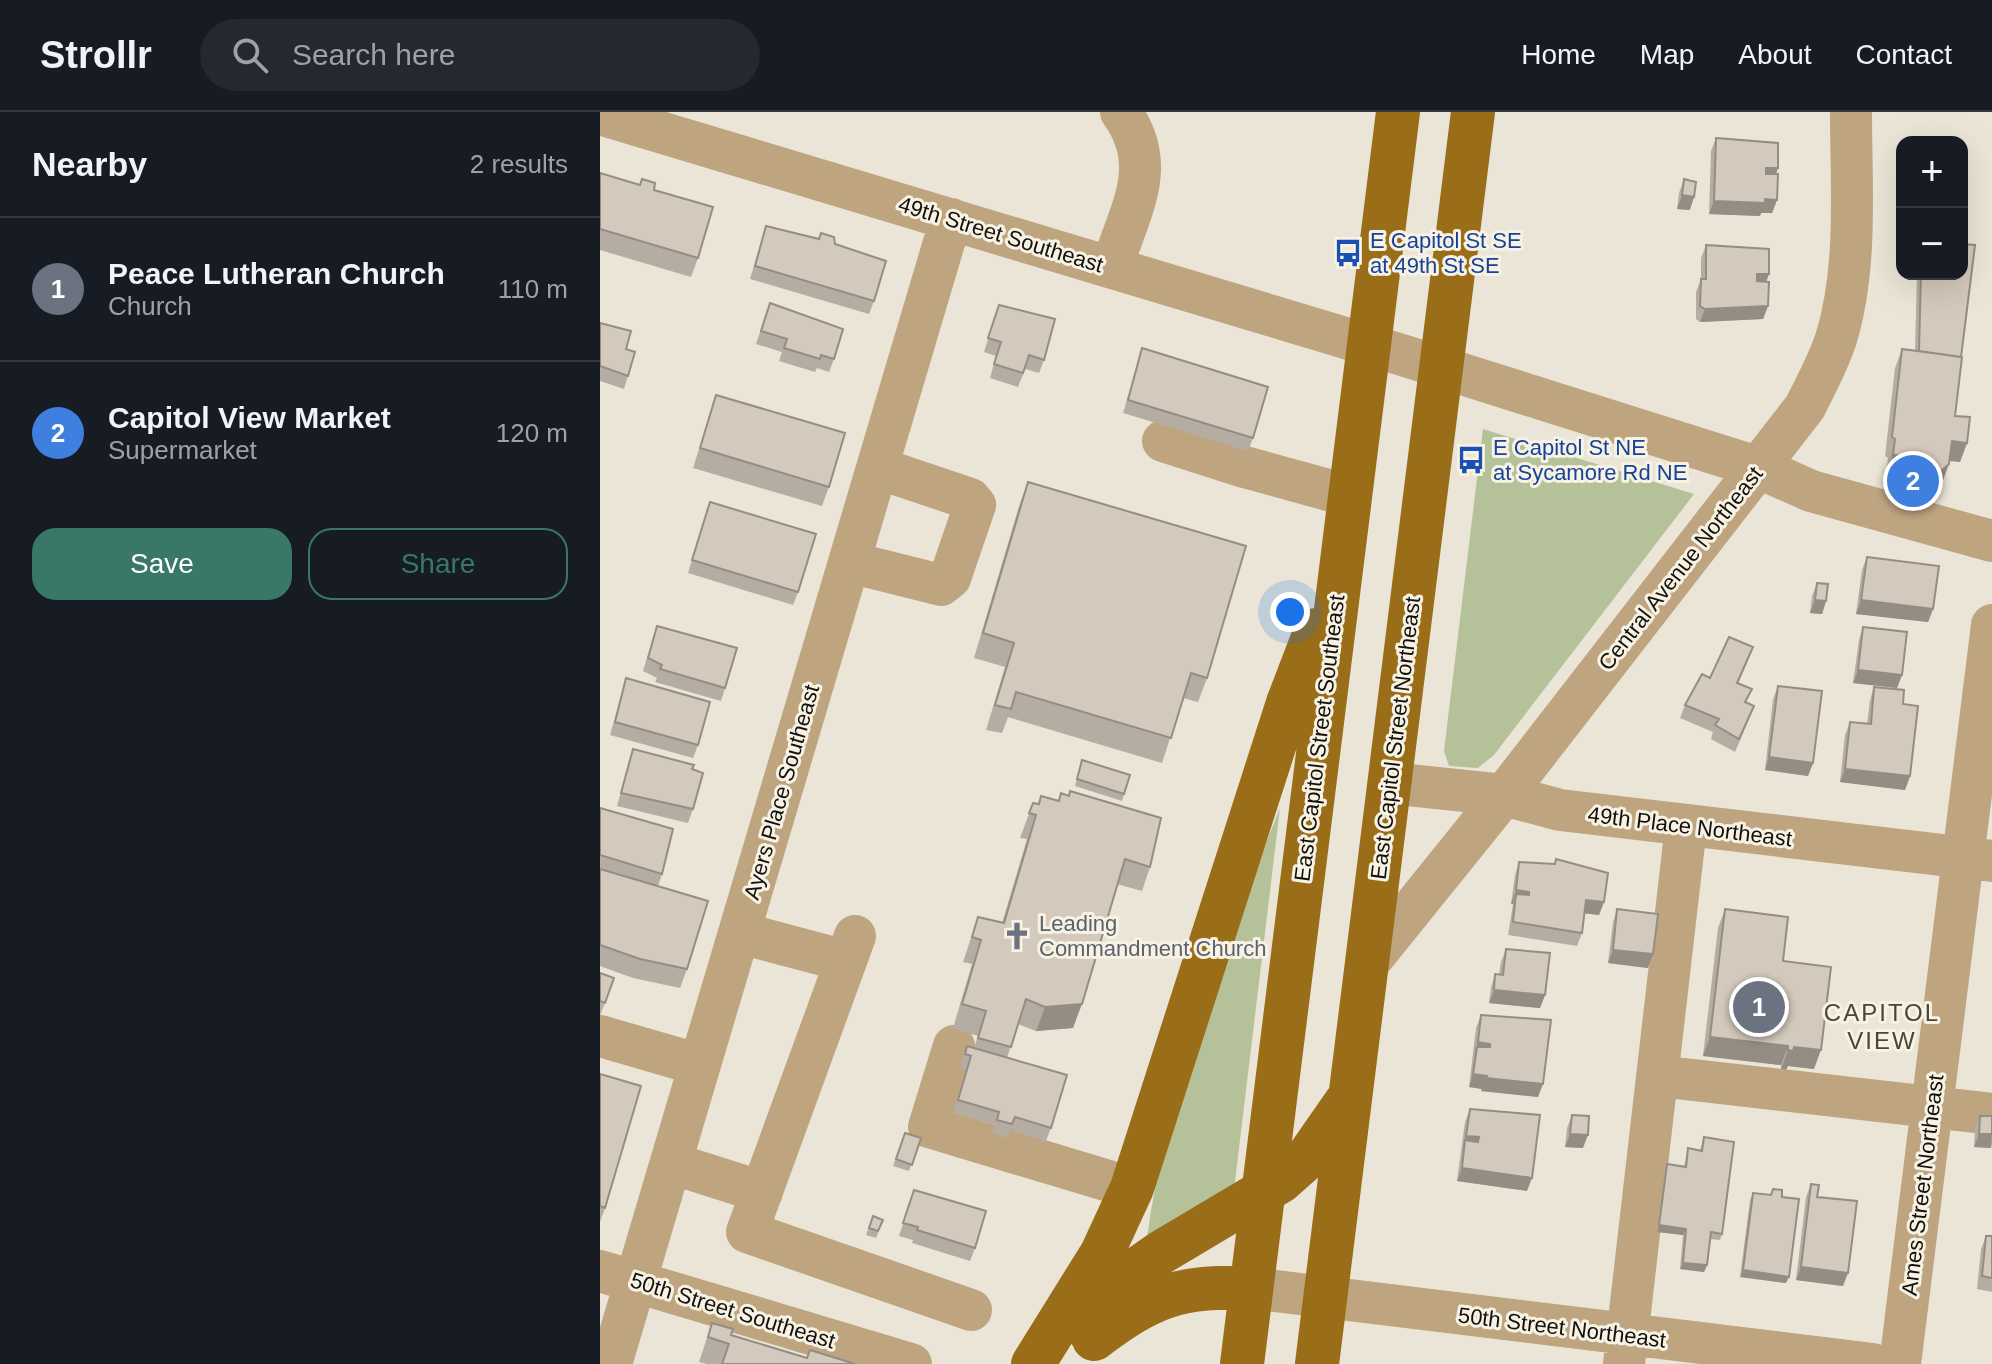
<!DOCTYPE html>
<meta charset="utf-8">
<style>
:root{--surface:#171b24;--page:#242831;--text:#f1f3f6;--muted:#9ea1a6;--line:#363941;--accent:#397866}
body{margin:0;font-family:Helvetica,sans-serif;background:var(--page);color:var(--text)}
.controls{position:absolute;right:24px;top:24px;display:grid;overflow:hidden;border-radius:16px;box-shadow:0 8px 32px #0002}
.controls button{width:72px;height:72px;display:grid;place-items:center;padding:0;border:0;border-bottom:2px solid var(--line);background:var(--surface);color:var(--text);font:40px sans-serif}
.you{position:absolute;left:690px;top:500px;width:28px;height:28px;margin:-20px;border:6px solid #fff;border-radius:50%;background:#1a73e8;box-shadow:0 0 0 12px #1a73e833}
.badge{display:grid;place-items:center;width:52px;height:52px;border-radius:50%;background:var(--accent);color:#fff;font-size:26px;font-weight:700}
.pin{position:absolute;translate:-50% -50%;border:4px solid #fff;box-shadow:0 2px 8px #0006}
.list{margin:0;padding:0;list-style:none}
h2{display:flex;justify-content:space-between;align-items:center;height:104px;margin:0;padding:0 32px;font-size:34px}
h2 small{font-size:26px;font-weight:400;color:var(--muted)}
.list li{display:grid;grid-template-columns:52px 1fr auto;gap:24px;align-items:center;box-sizing:border-box;height:144px;padding:0 32px;border-top:2px solid var(--line)}
.list b{display:block;font-size:30px;white-space:nowrap}
.list p{margin:0;font-size:26px;white-space:nowrap;color:var(--muted)}
.list em{font-size:26px;font-style:normal;color:var(--muted)}
.actions{display:flex;gap:16px;padding:24px 32px}
.actions a{flex:1;padding:18px 0;border:2px solid var(--accent);border-radius:24px;text-align:center;font-size:28px;color:var(--accent)}
.actions .main{background:var(--accent);color:#fff}
.icon{flex:none;width:44px;height:44px;fill:none;stroke:currentColor;stroke-width:2;stroke-linecap:round;stroke-linejoin:round}
.map{position:relative;flex:none;width:1392px;height:1252px;overflow:hidden}
header{display:flex;align-items:center;gap:48px;box-sizing:border-box;height:112px;padding:0 40px;background:var(--surface);border-bottom:2px solid var(--line)}
header strong{font-size:38px}
nav{display:flex;gap:44px;margin-inline-start:auto;font-size:28px}
.search{width:560px;height:72px;background:var(--page);display:flex;align-items:center;gap:20px;box-sizing:border-box;padding:0 28px;border-radius:44px;color:var(--muted);font-size:30px}
main{display:flex}
aside{flex:1;background:var(--surface)}
.map>svg:first-child{display:block}
.green{fill:#b4c199}
.lines{fill:none;stroke-linecap:round;stroke-linejoin:round}
.minor{stroke:#bea580;stroke-width:42}
.major{stroke:#9a6d19;stroke-width:44}
.wall{fill:#b5ada2}
.shaded-wall{fill:#948d84}
.building{fill:#d3c9bc;stroke:#948d84;stroke-width:2}
.labels{text-anchor:middle;stroke-width:6;stroke-linejoin:round;paint-order:stroke}
.street-label{font-size:22px;fill:#12110c;stroke:#f7f2e3}
.transit-label{font-size:22px;fill:#164399;stroke:#f7f2e3;text-anchor:start}
.worship-label{font-size:22px;fill:#5b616d;stroke:#f7f2e3;text-anchor:start}
.neighbourhood-label{font-size:24px;letter-spacing:2px;fill:#494538;stroke:#f7f2e3}
</style>
<header>
<strong>Strollr</strong>
<div class="search"><svg class="icon" aria-label="search" viewBox="0 0 24 24"><circle cx="10" cy="10" r="6"/><path d="M15 15l6 6"/></svg>Search here</div>
<nav><a>Home</a><a>Map</a><a>About</a><a>Contact</a></nav>
</header>
<main>
<aside>
<h2>Nearby<small>2 results</small></h2>
<ul class="list">
<li><span class="badge" style="background:#6b7280">1</span><div><b>Peace Lutheran Church</b><p>Church</p></div><em>110 m</em></li>
<li><span class="badge" style="background:#3f7fe0">2</span><div><b>Capitol View Market</b><p>Supermarket</p></div><em>120 m</em></li>
</ul>
<div class="actions"><a class="main">Save</a><a>Share</a></div>
</aside>
<div class="map">
<svg width="1392" height="1252" viewBox="0 0 1392 1252">
<rect width="100%" height="100%" fill="#eae5d6"/>
<!-- green -->
<path class="green" d="M883 317 1094 382 894 643 878 656 849 654 844 639Z
M680 696 634 1078 547 1126C567 977 625 835 680 696Z"/>
<g class="lines">
<!-- minor -->
<path class="minor" d="M0 2 802 243 1157 355 1211 379 1392 429
M512 155C530 97 560 54 521 0
M563 329 641 354 750 384
M249 450 341 473 350 466 375 393 370 387 278 356
M789 671 904 683 960 698 1392 749
M140 821 246 849
M255 824 147 1120 371 1198
M766 854 904 683 1205 295C1216 273 1228 251 1236 227 1258 155 1251 74 1251 0
M0 924 100 953
M354 934 329 1015 532 1076
M1058 964 1392 1002
M71 1051 162 1080
M0 1159 311 1252
M651 1176 1273 1252
M11 1252 351 107
M1024 1252 1086 714
M1300 1252 1392 513"/>
<!-- major -->
<path class="major" d="M489 1219 520 1169 560 1141 681 1069 707 1046 746 990
M494 1227C553 1183 577 1174 651 1176
M433 1252 502 1141 532 1076 688 591 716 518
M642 1252 798 0
M717 1252 873 0"/>
</g>
<!-- wall -->
<path class="wall" d="M1116 26 1178 56 1176 62 1177 88 1172 101H1161L1160 104 1109 102 1111 39Z
M0 61 54 78 98 146 91 165 0 138Z
M1084 67 1090 98 1077 97 1079 81Z
M166 114 235 132 274 189 269 202 150 167Z
M1106 133 1169 162 1166 170 1168 194 1163 207 1100 210 1096 207V180L1101 167V146Z
M1317 162H1362L1361 245 1355 304 1367 331 1360 350 1349 349 1342 371 1334 378 1295 373V363L1286 362 1288 346 1285 344 1295 256 1302 237 1315 238Z
M170 191 234 247 229 260 217 256 215 260 179 249 182 240 156 232Z
M399 193 444 248 439 261 425 257 418 275 390 266 396 244 384 240Z
M0 211 26 237 28 264 24 277 0 269Z
M542 236 653 326 648 339 523 301Z
M116 283 229 375 222 394 93 356Z
M428 370 607 566 598 590 583 586 562 651 408 605 402 621 386 618 405 555 374 546 419 394Z
M110 390 198 480 193 493 88 461Z
M1267 445 1333 497 1328 510 1256 502 1262 458Z
M1217 471 1226 489 1222 502 1210 501 1212 484Z
M57 514 125 576 121 589 55 570 57 566 43 559Z
M1263 515 1302 563 1297 576 1253 571 1259 528Z
M1148 548 1138 572 1147 591 1149 607 1135 640 1111 627 1113 620 1080 606 1085 593 1110 566Z
M26 566 98 633 93 646 10 623Z
M1178 574 1213 651 1208 664 1165 658 1173 587Z
M1274 575 1303 592 1310 664 1305 678 1240 670 1245 623 1250 610 1267 612 1270 588Z
M33 637 94 653 93 658V697L88 711 17 694Z
M482 648 530 663 522 689 475 674Z
M433 691 550 755 542 779 517 772 473 916 436 919 418 912 407 946 451 1016 446 1029 410 1018 408 1026 392 1021 395 1013 353 1001 366 958 360 955 362 948 367 934 374 936 378 924 353 916 372 852 363 850 378 805 402 811 427 727 420 726Z
M0 696 62 762 58 774 87 857 80 876 33 866 0 854Z
M956 747 1004 790 999 803 984 801 982 821 977 834 908 823 913 792H911L915 763 919 750 954 752Z
M1017 797 1048 856 1008 851 1013 810Z
M1125 797 1183 849 1214 957 1188 954 1186 958 1181 957V953L1103 944 1118 816Z
M906 837 945 883 940 896 889 891 891 875 895 862H899L901 850Z
M0 861 14 866 0 904Z
M881 903 938 985 881 979 882 977 869 975 876 916Z
M0 962 5 1096 0 1110Z
M870 997 927 1079 857 1069 865 1010Z
M972 1003 983 1036 965 1035 967 1016Z
M1380 1004H1392V1032L1391 1036 1374 1035 1375 1017Z
M305 1021 321 1026 309 1059 293 1054Z
M1104 1025 1122 1122 1120 1128 1110 1127 1107 1153 1104 1160 1080 1157 1083 1123 1057 1120 1065 1059 1067 1052 1084 1055 1088 1036 1100 1038Z
M1211 1072 1217 1085 1243 1174 1196 1168 1206 1085Z
M1173 1077 1182 1085 1186 1171 1140 1165 1150 1088 1153 1081 1171 1083Z
M314 1078 375 1136 370 1149 312 1131 313 1128 299 1124Z
M273 1104 283 1108 276 1126 266 1123Z
M1386 1124H1392V1180L1377 1177 1381 1137Z
M112 1211 131 1223 207 1246 255 1252H107L99 1250Z"/>
<!-- shaded-wall -->
<path class="shaded-wall" d="M1166 56H1178L1173 69H1161Z
M1082 83 1094 85 1090 98 1077 97Z
M1165 87 1177 88 1172 101H1161L1160 104 1109 102 1114 89Z
M1157 162H1169L1164 175H1152Z
M1168 194 1163 207 1100 210 1105 197Z
M1352 329 1367 331 1360 350 1345 348Z
M1293 343 1302 344 1295 363 1286 362Z
M1349 352 1342 371 1334 378 1295 373 1302 354Z
M1215 488 1226 489 1222 502 1210 501Z
M1261 488 1333 497 1328 510 1256 502Z
M1258 558 1302 563 1297 576 1253 571Z
M1169 645 1213 651 1208 664 1165 658Z
M1245 657 1310 664 1305 678 1240 670Z
M916 778 929 780 924 793 916 782 913 792H911Z
M986 788 1004 790 999 803 981 801Z
M1013 838 1053 842 1048 856 1008 851Z
M894 878 945 883 940 896 889 891Z
M482 892 473 916 436 919 445 895Z
M1110 925 1188 934 1181 953 1103 944Z
M878 930 890 932 886 945 877 935 873 943Z
M1194 935 1221 938 1214 957 1188 954 1186 958 1181 957 1188 938Z
M873 962 887 964 882 977 869 975Z
M886 966 943 972 938 985 881 979Z
M970 1022 988 1023 983 1036 965 1035Z
M1379 1022H1392L1391 1036 1374 1035Z
M866 1024 879 1025 874 1039 865 1028 862 1037Z
M862 1056 932 1066 927 1079 857 1069Z
M1059 1113 1086 1117 1083 1123 1057 1120Z
M1083 1151 1107 1153 1104 1160 1080 1157Z
M1201 1155 1248 1161 1243 1174 1196 1168Z
M1143 1158 1189 1165 1186 1171 1140 1165Z"/>
<!-- building -->
<path class="building" d="M1116 26 1178 31V56H1166V62H1178L1177 88 1165 87V91L1114 89Z
M0 61 40 73 42 67 55 71 54 78 113 95 98 146 0 117Z
M1084 67 1096 70 1094 85 1082 83Z
M166 114 219 127 221 121 234 125 235 132 286 149 274 189 155 154Z
M1362 132 1375 133 1361 245 1319 239 1321 162H1362Z
M1106 133 1169 137V162H1157V169L1169 170 1168 194 1105 197 1100 194 1101 167H1106Z
M170 191 243 217 234 247 221 243 220 247 184 236 187 227 161 219Z
M399 193 455 207 444 248 429 243 423 261 394 252 401 230 388 226Z
M0 211 31 219 26 237 35 240 28 264 0 254Z
M542 236 668 275 653 326 528 288Z
M1302 237 1362 245 1355 304 1370 305 1367 331 1352 329 1349 352 1341 359 1302 354V344L1293 343 1295 327 1292 325Z
M116 283 245 321 229 375 100 336Z
M428 370 646 434 607 566 591 561 571 626 416 580 411 597 395 593 414 531 383 521Z
M110 390 216 422 198 480 92 448Z
M1267 445 1339 454 1333 497 1261 488Z
M1217 471 1228 472 1226 489 1215 488Z
M57 514 137 536 125 576 60 557 62 553 48 546Z
M1263 515 1307 520 1302 563 1258 558Z
M1129 525 1153 535 1137 571 1152 577 1145 590 1154 594 1139 627 1115 613 1119 607 1085 593 1102 562 1110 566Z
M26 566 110 590 98 633 15 610Z
M1178 574 1222 579 1213 651 1169 645Z
M1274 575 1304 578 1303 592 1318 594 1310 664 1245 657 1250 610 1271 612Z
M33 637 94 653 92 657 103 661 93 697 21 681Z
M482 648 530 663 524 682 477 667Z
M470 679 561 706 550 755 525 747 482 892 445 895 426 887 411 935 378 926 386 899 362 892 381 828 372 825 378 805 404 811 436 703 429 701 433 691 439 692 441 684 459 689 461 681 469 684Z
M0 696 73 717 62 762 0 743Z
M956 747 1008 761 1004 790 986 788 982 821 913 810 916 782 929 783V780L916 778 919 750 955 752Z
M0 757 108 789 87 857 40 847 0 833Z
M1017 797 1058 802 1053 842 1013 838Z
M1125 797 1188 805 1183 849 1231 855 1221 938 1194 935 1193 939 1188 938V934L1110 925Z
M906 837 950 841 945 883 894 878 895 862 903 863Z
M0 861 14 866 5 891 0 889Z
M881 903 951 908 943 972 886 966 887 964 873 962 877 935H890V932L878 930Z
M367 934 467 963 451 1016 415 1005 412 1012 397 1008 399 1000 358 988 371 944 365 942Z
M0 962 41 974 5 1096 0 1094Z
M870 997 940 1003 932 1066 862 1056 865 1028 878 1030 879 1025 866 1024Z
M972 1003 989 1004 988 1023 970 1022Z
M1380 1004H1392V1022H1379Z
M305 1021 321 1026 312 1053 296 1047Z
M1104 1025 1134 1030 1122 1122 1111 1120 1107 1153 1083 1151 1086 1117 1059 1113 1067 1052 1086 1055 1088 1036 1102 1039Z
M1211 1072 1219 1073 1217 1085 1257 1089 1248 1161 1201 1155Z
M1173 1077 1182 1078V1085L1199 1087 1189 1165 1143 1158 1153 1081 1171 1083Z
M314 1078 386 1099 375 1136 317 1118 318 1115 303 1111Z
M273 1104 283 1108 278 1119 269 1116Z
M1386 1124H1392V1166L1382 1164Z
M112 1211 133 1217 131 1223 207 1246 210 1238 255 1252H122L129 1232 108 1225Z"/>
<!-- icons -->
<defs>
<symbol id="bus-bare" viewBox="-9 -9 18 18"><path d="M-5-6H5V4H4V6H2V4H-2V6H-4V4H-5ZM-3.5-4V0h7V-4ZM-3.5 1.2v1.5H-2V1.2ZM2 1.2v1.5H3.5V1.2Z" fill="#1a4fb4" stroke="#f7f2e3" stroke-width="2.5" paint-order="stroke"/></symbol>
<symbol id="church-bare" viewBox="-9 -9 18 18"><path d="M-1.2-6h2.4v3.5h3.3v2.4h-3.3V6h-2.4V-.1h-3.3v-2.4h3.3Z" fill="#6b7280" stroke="#f7f2e3" stroke-width="2.5" paint-order="stroke"/></symbol>
</defs>
<g fill-rule="evenodd">
<use href="#bus-bare" x="728" y="121" width="40" height="40"/>
<use href="#bus-bare" x="851" y="328" width="40" height="40"/>
<use href="#church-bare" x="397" y="804" width="40" height="40"/>
</g>
<g class="labels">
<!-- street labels -->
<g class="street-label">
<text transform="translate(401 122) rotate(17)" y="8">49th Street Southeast</text>
<text transform="translate(1080 456) rotate(-52)" y="8">Central Avenue Northeast</text>
<text transform="translate(719 626) rotate(-83)" y="8">East Capitol Street Southeast</text>
<text transform="translate(795 626) rotate(-83)" y="8">East Capitol Street Northeast</text>
<text transform="translate(181 680) rotate(-74)" y="8">Ayers Place Southeast</text>
<text transform="translate(1090 714) rotate(7)" y="8">49th Place Northeast</text>
<text transform="translate(1322 1073) rotate(-83)" y="8">Ames Street Northeast</text>
<text transform="translate(133 1198) rotate(17)" y="8">50th Street Southeast</text>
<text transform="translate(962 1215) rotate(7)" y="8">50th Street Northeast</text>
</g>
<!-- transit labels -->
<g class="transit-label">
<text x="770" y="136">E Capitol St SE<tspan x="770" dy="25">at 49th St SE</tspan></text>
<text x="893" y="343">E Capitol St NE<tspan x="893" dy="25">at Sycamore Rd NE</tspan></text>
</g>
<!-- worship labels -->
<g class="worship-label">
<text x="439" y="819">Leading<tspan x="439" dy="25">Commandment Church</tspan></text>
</g>
<!-- neighbourhood labels -->
<g class="neighbourhood-label">
<text x="1282" y="909">CAPITOL<tspan x="1282" dy="28">VIEW</tspan></text>
</g>
</g>
</svg>
<div class="controls">
<button>+</button>
<button>−</button>
</div>
<div class="you"></div>
<div class="pin badge" style="left:1159px;top:895px;background:#6b7280">1</div>
<div class="pin badge" style="left:1313px;top:369px;background:#3f7fe0">2</div>
</div>
</main>
